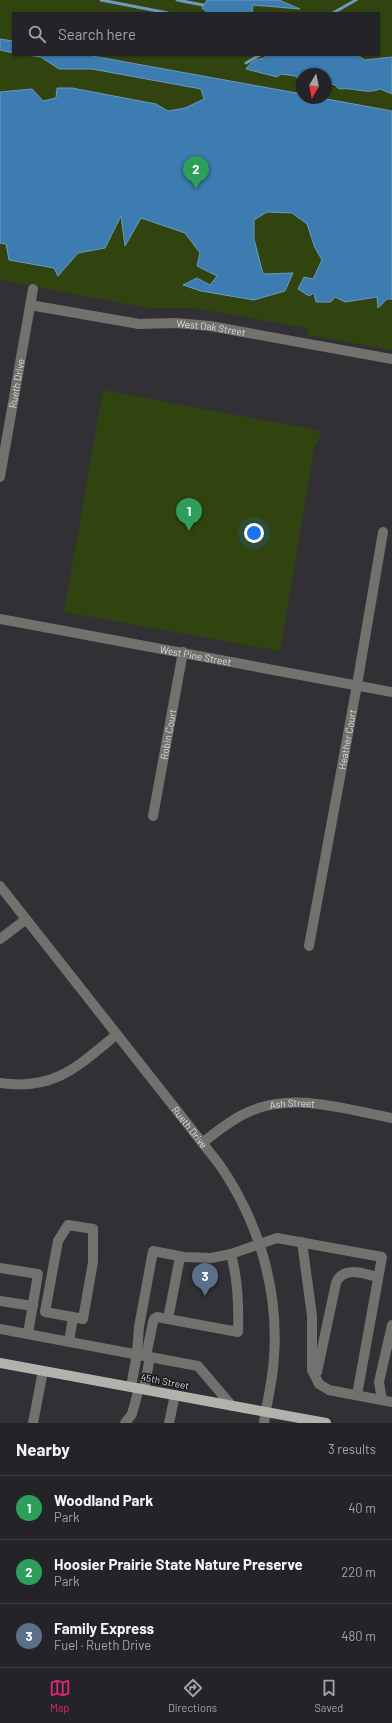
<!DOCTYPE html>
<meta charset="utf-8">
<style>
:root{--surface:#242428;--page:#303034;--text:#f1f3f6;--muted:#a3a4a8;--line:#414145;--accent:#db2777}
body{margin:0;font-family:Barlow,sans-serif;background:var(--page);color:var(--text)}
.compass{position:absolute;left:296px;top:68px;width:36px;height:36px;border-radius:50%;background:var(--surface);box-shadow:0 1px 3px #0004;rotate:190deg}
.you{position:absolute;left:254px;top:533px;width:14px;height:14px;margin:-10px;border:3px solid #fff;border-radius:50%;background:#1a73e8;box-shadow:0 0 0 6px #1a73e833}
.badge{display:grid;place-items:center;width:26px;height:26px;border-radius:50%;background:var(--accent);color:#fff;font-size:13px;font-weight:700}
.pin{position:absolute;translate:-50% -33px;filter:drop-shadow(0 1px 2px #0008)}
.pin::after{content:'';position:absolute;top:21px;width:14px;height:12px;background:inherit;clip-path:polygon(0 0,100% 0,50% 100%)}
.list{margin:0;padding:0;list-style:none}
h2{display:flex;justify-content:space-between;align-items:center;height:52px;margin:0;padding:0 16px;font-size:17px}
h2 small{font-size:13px;font-weight:400;color:var(--muted)}
.list li{display:grid;grid-template-columns:26px 1fr auto;gap:12px;align-items:center;box-sizing:border-box;height:64px;padding:0 16px;border-top:1px solid var(--line)}
.list b{display:block;font-size:15px;white-space:nowrap}
.list p{margin:0;font-size:13px;white-space:nowrap;color:var(--muted)}
.list em{font-size:13px;font-style:normal;color:var(--muted)}
.icon{flex:none;width:22px;height:22px;fill:none;stroke:currentColor;stroke-width:2;stroke-linecap:round;stroke-linejoin:round}
.map{position:relative;flex:none;width:392px;height:1423px;overflow:hidden}
.search{position:absolute;background:var(--surface);box-shadow:0 1px 3px #0004;left:12px;right:12px;top:12px;height:44px;display:flex;align-items:center;gap:10px;box-sizing:border-box;padding:0 14px;border-radius:0px;color:var(--muted);font-size:15px}
.sheet{height:244px;background:var(--surface)}
nav{display:flex;justify-content:space-around;align-items:center;box-sizing:border-box;height:56px;border-top:1px solid var(--line);background:var(--surface);font-size:11px;color:var(--muted)}
nav a{display:grid;justify-items:center;gap:2px}
nav .on{color:var(--accent)}
.map>svg:first-child{display:block}
.green{fill:#314410;fill-rule:evenodd}
.water{fill:#3c7cb1;stroke:#6c99bf}
.lines{fill:none;stroke-linecap:round;stroke-linejoin:round}
.stream{stroke:#6c99bf;stroke-width:3}
.minor{stroke:#72716e;stroke-width:10}
.major{stroke:#b3b1ab;stroke-width:10}
.labels{text-anchor:middle;stroke-width:3;stroke-linejoin:round;paint-order:stroke}
.street-label{font-size:10px;fill:#dcdcdf;stroke:#18181b}
</style>
<div class="map">
<svg width="392" height="1423" viewBox="0 0 392 1423">
<rect width="100%" height="100%" fill="#303035"/>
<!-- green -->
<path class="green" d="M0 0H392V350L308 335 307 328 193 308H148L0 280ZM13 13H379V55H13ZM302 74H326V98H302Z
M103 390 322 431 314 449 280 651 64 612Z"/>
<!-- water -->
<path class="water" d="M207 0H279L300 9 253 5 252 13H204L207 12 202 8Z
M0 39 13 41V53L0 50Z
M27 55H87L302 94V98H321L392 111V299H387L378 308 377 297 345 302 335 297 331 302H316L314 293 309 296 298 289 304 277 313 279 322 260 315 248 307 224 292 213 267 212 254 220V239L263 274 293 273 285 291 254 300 201 291 183 285 197 278 210 285 217 276 197 266 200 253 185 233 141 218 125 246 121 216 105 248 78 253 58 276 54 268 9 260 6 244 0 243V92L32 89 43 101 56 98 57 88H72L156 104 168 111 185 108 204 99 201 89 92 69H59L41 57Z
M266 55H358L364 60 392 57V94L380 89C366 95 355 87 339 89L335 85 326 83V74H302V80L295 76 281 74 277 77 246 69C250 62 257 59 264 58Z"/>
<g class="lines">
<!-- stream -->
<path class="stream" d="M101 0 168 13
M177 0 203 5
M333 13 356 0
M246 63 260 55"/>
<!-- minor -->
<g class="minor">
<path id="s1" d="M30 305 139 324 176 323 210 326 392 359"/>
<path id="s2" d="M0 477 33 289"/>
<path id="s3" d="M0 619 392 692"/>
<path id="s4" d="M153 816 183 652"/>
<path id="s5" d="M0 886 219 1164C258 1220 279 1289 274 1357 273 1379 267 1401 264 1423"/>
<path d="M0 939 25 920"/>
<path id="s6" d="M309 946 357 685 383 532"/>
<path d="M0 1083C54 1091 77 1067 116 1035"/>
<path id="s7" d="M202 1143C215 1133 227 1123 242 1115 289 1090 343 1109 392 1118"/>
<path d="M302 1242 312 1316V1370L319 1384 329 1390 392 1402"/>
<path d="M0 1268 38 1274 28 1334"/>
<path d="M0 1301 33 1306"/>
<path d="M168 1319 180 1257"/>
<path d="M0 1329 198 1366 232 1406"/>
<path d="M69 1342 73 1317 83 1319 93 1262V1229L68 1225 58 1241 45 1312 73 1317"/>
<path d="M146 1356 153 1322 154 1319 157 1317 238 1332C239 1304 238 1280 231 1254"/>
<path d="M317 1372 336 1283C343 1265 364 1274 378 1277"/>
<path d="M131 1387 137 1354 139 1327 153 1251 184 1257 211 1258 231 1254 277 1238 382 1257 357 1395"/>
<path d="M144 1389 150 1357"/>
<path d="M382 1400 379 1382 392 1325"/>
<path d="M33 1423 43 1371"/>
<path d="M125 1423 132 1414 139 1388"/>
<path d="M169 1423 175 1395"/>
</g>
<!-- major -->
<path class="major" d="M0 1363 326 1423"/>
</g>
<g class="labels">
<!-- street labels -->
<g class="street-label">
<text dy="4" stroke="none"><textPath href="#s1" startOffset="183">West Oak Street</textPath></text>
<text dy="4" stroke="none"><textPath href="#s2" startOffset="95">Rueth Drive</textPath></text>
<text dy="4" stroke="none"><textPath href="#s3" startOffset="199">West Pine Street</textPath></text>
<text dy="4" stroke="none"><textPath href="#s4" startOffset="83">Robin Court</textPath></text>
<text dy="4" stroke="none"><textPath href="#s6" startOffset="210">Heather Court</textPath></text>
<text dy="4" stroke="none"><textPath href="#s7" startOffset="101">Ash Street</textPath></text>
<text dy="4" stroke="none"><textPath href="#s5" startOffset="307">Rueth Drive</textPath></text>
<text transform="translate(165 1381) rotate(11)" y="4">45th Street</text>
</g>
</g>
</svg>
<svg class="compass" viewBox="-18 -18 36 36"><path d="M0-13l5 13h-10z" fill="#e53935"/><path d="M0 13l5-13h-10z" fill="#a3a4a8"/></svg>
<div class="you"></div>
<div class="pin badge" style="left:189px;top:531px;background:#2e9e5b">1</div>
<div class="pin badge" style="left:196px;top:189px;background:#2e9e5b">2</div>
<div class="pin badge" style="left:205px;top:1296px;background:#5c6f8a">3</div>
<div class="search"><svg class="icon" aria-label="search" viewBox="0 0 24 24"><circle cx="10" cy="10" r="6"/><path d="M15 15l6 6"/></svg>Search here</div>
</div>
<section class="sheet">
<h2>Nearby<small>3 results</small></h2>
<ul class="list">
<li><span class="badge" style="background:#2e9e5b">1</span><div><b>Woodland Park</b><p>Park</p></div><em>40 m</em></li>
<li><span class="badge" style="background:#2e9e5b">2</span><div><b>Hoosier Prairie State Nature Preserve</b><p>Park</p></div><em>220 m</em></li>
<li><span class="badge" style="background:#5c6f8a">3</span><div><b>Family Express</b><p>Fuel · Rueth Drive</p></div><em>480 m</em></li>
</ul>
</section>
<nav>
<a class="on"><svg class="icon" aria-label="map" viewBox="0 0 24 24"><path d="M3 6l6-2 6 2 6-2v14l-6 2-6-2-6 2zM9 4v14M15 6v14"/></svg>Map</a>
<a><svg class="icon" aria-label="directions" viewBox="0 0 24 24"><path d="M12 3l9 9-9 9-9-9zM9 14v-3h6M13 9l2 2-2 2"/></svg>Directions</a>
<a><svg class="icon" aria-label="saved" viewBox="0 0 24 24"><path d="M7 4h10v16l-5-4-5 4z"/></svg>Saved</a>
</nav>
